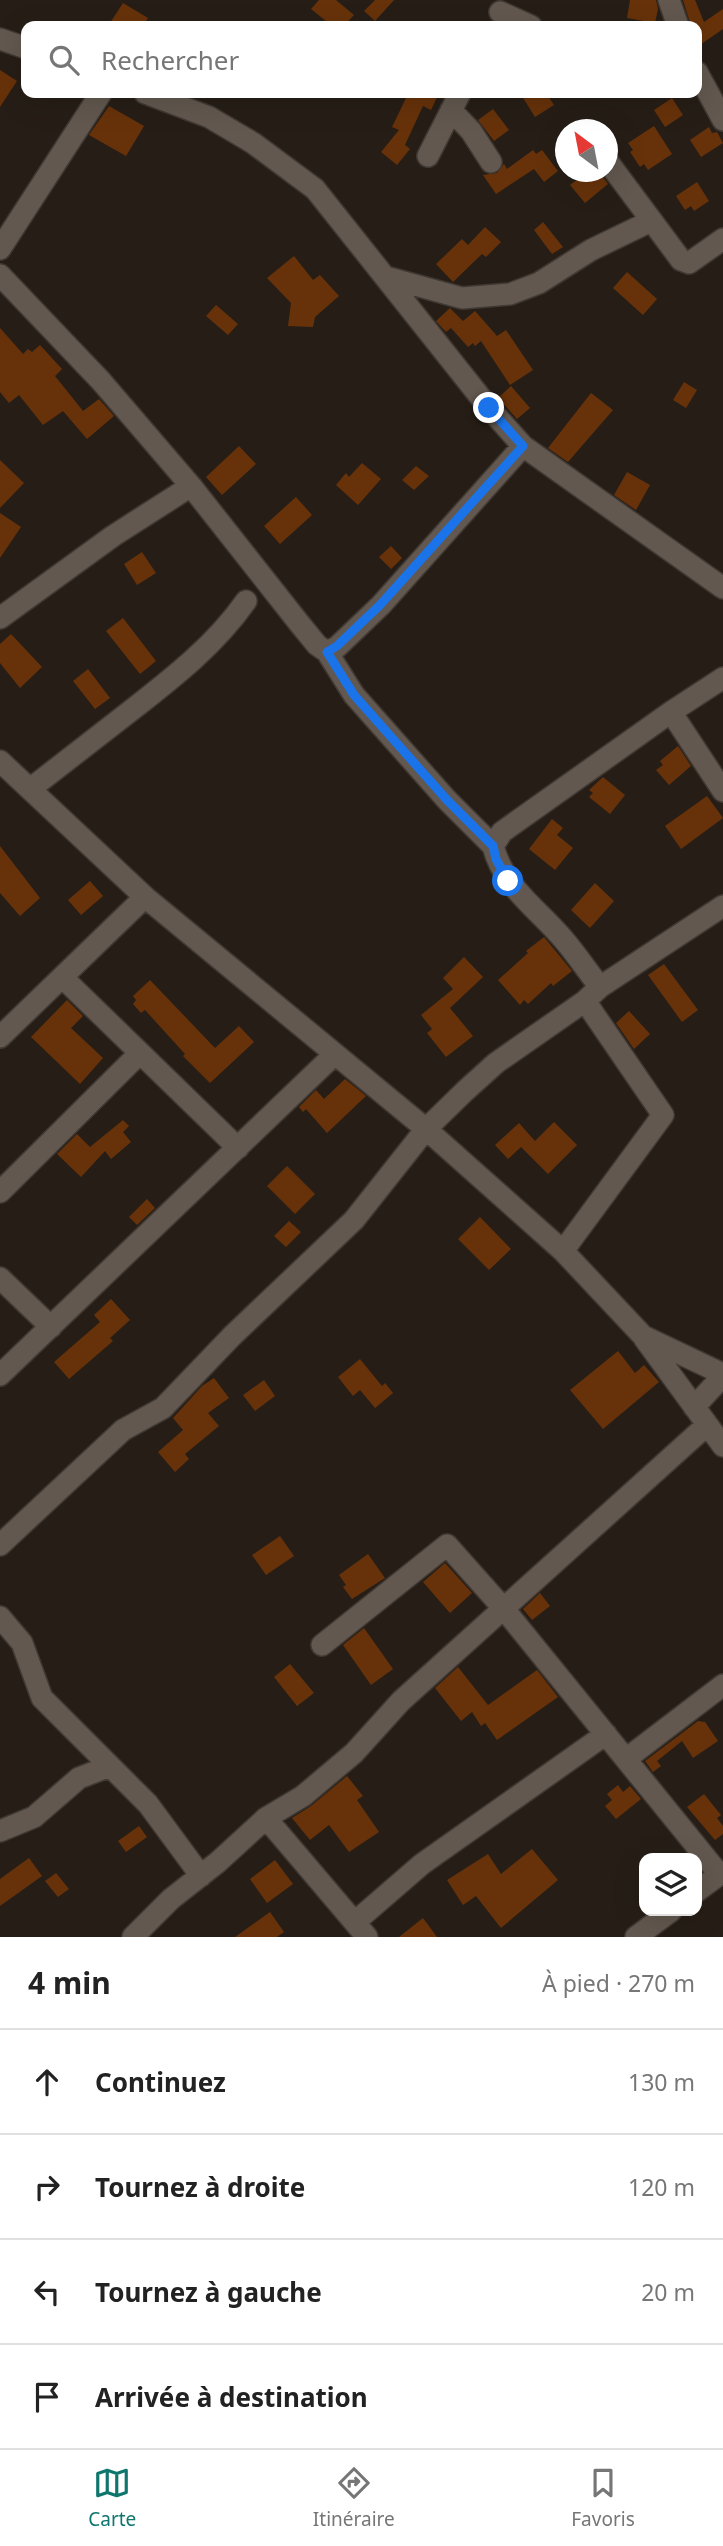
<!DOCTYPE html>
<html lang="fr">
<meta charset="utf-8">
<style>
:root{--surface:#fff;--page:#f6f6f6;--text:#222;--muted:#767676;--line:#e0e0e0;--accent:#0f766e}
body{margin:0;font-family:"Noto Sans",sans-serif;background:var(--page);color:var(--text)}
.controls{position:absolute;right:21px;bottom:21px;display:grid;overflow:hidden;border-radius:14px;box-shadow:0 7px 28px #0002}
.controls button{width:63px;height:63px;display:grid;place-items:center;padding:0;border:0;border-bottom:2px solid var(--line);background:var(--surface);color:var(--text);font:35px sans-serif}
.compass{position:absolute;left:555px;top:119px;width:63px;height:63px;border-radius:50%;background:var(--surface);box-shadow:0 7px 28px #0002;rotate:328deg}
.stop{position:absolute;width:21px;height:21px;margin:-16px;border:5px solid #1a73e8;border-radius:50%;background:#fff}
.stop.end{background:#1a73e8;border-color:#fff;box-shadow:0 2px 7px #0008}
.list{margin:0;padding:0;list-style:none}
h2{display:flex;justify-content:space-between;align-items:center;height:91px;margin:0;padding:0 28px;font-size:30px}
h2 small{font-size:23px;font-weight:400;color:var(--muted)}
.list li{display:grid;grid-template-columns:46px 1fr auto;gap:21px;align-items:center;box-sizing:border-box;height:105px;padding:0 28px;border-top:2px solid var(--line)}
.list b{display:block;font-size:26px;white-space:nowrap}
.list em{font-size:23px;font-style:normal;color:var(--muted)}
.icon{flex:none;width:38px;height:38px;fill:none;stroke:currentColor;stroke-width:2;stroke-linecap:round;stroke-linejoin:round}
.map{position:relative;flex:none;width:723px;height:1937px;overflow:hidden}
.search{position:absolute;background:var(--surface);box-shadow:0 7px 28px #0002;left:21px;right:21px;top:21px;height:77px;display:flex;align-items:center;gap:18px;box-sizing:border-box;padding:0 24px;border-radius:14px;color:var(--muted);font-size:26px}
.sheet{height:511px;background:var(--surface)}
nav{display:flex;justify-content:space-around;align-items:center;box-sizing:border-box;height:98px;border-top:2px solid var(--line);background:var(--surface);font-size:19px;color:var(--muted)}
nav a{display:grid;justify-items:center;gap:4px}
nav .on{color:var(--accent)}
.map>svg:first-child{display:block}
.building{fill:#67320a}
.lines{fill:none;stroke-linecap:round;stroke-linejoin:round}
.minor-casing{stroke:#3f3833;stroke-width:24}
.minor{stroke:#62584f;stroke-width:21}
.route{stroke:#1a73e8;stroke-width:9}
</style>
<div class="map">
<svg width="723" height="1937" viewBox="0 0 723 1937">
<rect width="100%" height="100%" fill="#261e16"/>
<!-- building -->
<path class="building" d="M319 0H336L354 15 344 26H332L311 9Z
M375 0H394L375 21 364 11Z
M630 0H656L658 9 655 23 627 18Z
M683 0H695L704 22 723 9V29L697 47 698 26H691Z
M123 3 148 18 143 26H108Z
M0 70 17 81 0 107Z
M393 93H439L431 110 423 106 405 145 410 149 397 165 381 152 399 130 392 127 406 98Z
M520 93H546L554 105 535 117Z
M672 98 683 115 665 127 654 110Z
M109 106 144 126 126 156 89 135Z
M493 109 509 130 494 141 478 120Z
M654 126 672 154 648 170 644 164 640 167 630 152 633 150 628 143Z
M709 127 712 133 717 132 723 143 701 157 690 140Z
M533 150 536 154 542 150 558 171 544 182 534 169 496 194 483 175 497 173 504 164 507 169Z
M587 172H599L608 184 585 203 570 185Z
M697 182 709 201 694 211 691 206 685 210 676 196Z
M543 222 563 247 552 254 534 230Z
M485 227 501 242 486 257 482 254 453 282 436 264 462 239 468 245Z
M294 256 313 280 320 275 339 296 315 317 313 327 288 326 291 303 267 278Z
M627 272 657 299 643 315 613 288Z
M216 305 238 324 228 335 206 316Z
M450 308 463 321 475 311 497 336 506 330 533 370 510 385 481 341 475 346 473 343 468 347 451 328 446 332 436 321Z
M0 328 23 354 28 349 32 352 40 345 62 369 55 376 83 411 99 399 114 416 87 439 63 411 43 425 19 395 9 403 0 392Z
M684 382 697 390 686 408 673 400Z
M511 386 530 408 517 419 498 398Z
M591 393 613 410 568 462 548 448Z
M239 446 256 464 222 495 206 477Z
M0 460 24 483 0 508Z
M362 463 381 479 358 505 336 485 346 473 349 477Z
M416 466 429 476 414 490 402 480Z
M627 472 650 485 636 510 614 495Z
M296 497 312 515 280 544 264 526Z
M0 513 21 527 0 558Z
M391 546 402 558 391 569 379 557Z
M142 552 156 573 137 585 124 564Z
M123 618 156 661 140 674 106 631Z
M11 634 42 667 20 688 0 663V644Z
M88 669 110 698 95 709 73 681Z
M678 746 691 766 669 785 656 770 663 765 660 761Z
M603 777 625 795 610 814 589 797 593 793 589 790Z
M707 796 723 818 681 849 665 826Z
M552 819 563 828 557 835 573 848 555 870 529 849Z
M0 846 40 898 20 916 0 893Z
M90 881 103 896 81 915 68 900Z
M595 883 614 901 590 928 571 910Z
M544 937 572 971 553 986 551 983 528 1004 524 1000 520 1005 498 980 528 953 526 951Z
M464 957 483 977 450 1008 473 1036 446 1057 427 1033 432 1029 421 1015 453 989 443 978Z
M664 964 698 1010 682 1022 648 975Z
M150 980 215 1048 239 1026 254 1042 210 1083 183 1056 185 1054 145 1010 141 1013 133 1004 136 1000 133 996Z
M67 1000 83 1016 71 1028 103 1058 80 1084 31 1037Z
M629 1011 650 1034 634 1049 616 1023Z
M345 1079 366 1096 327 1133 306 1109 303 1112 299 1107 316 1090 324 1099Z
M123 1120 129 1126 123 1132 131 1142 111 1159 105 1151 81 1177 57 1154 77 1134 90 1147Z
M554 1122 577 1145 548 1174 521 1147 508 1159 495 1145 519 1123 535 1141Z
M287 1166 315 1194 295 1214 267 1186Z
M147 1199 155 1208 137 1225 129 1217Z
M480 1217 511 1249 489 1270 458 1239Z
M289 1221 301 1232 286 1247 274 1236Z
M111 1299 130 1320 110 1338 113 1341 69 1379 54 1362 100 1322 94 1315Z
M618 1351 635 1373 644 1365 659 1382 603 1429 570 1390Z
M360 1359 382 1386 385 1383 393 1393 375 1408 360 1390 353 1396 338 1377Z
M214 1378 229 1398 208 1413 219 1426 185 1454 189 1459 175 1472 158 1452 183 1430 173 1418 202 1386Z
M264 1380 275 1396 255 1411 243 1395Z
M280 1536 294 1556 266 1575 252 1555Z
M368 1554 385 1578 352 1599 343 1587 346 1585 339 1575Z
M445 1563 472 1593 450 1613 423 1582Z
M540 1593 550 1606 532 1620 523 1609Z
M364 1628 393 1669 371 1685 343 1645Z
M290 1664 314 1693 297 1706 274 1677Z
M458 1667 488 1705 537 1670 558 1697 497 1740 485 1723 481 1726 472 1712 461 1721 435 1688Z
M698 1721 705 1722 718 1741 693 1758 682 1741 657 1761 661 1766 653 1772 645 1761Z
M347 1776 363 1796 357 1800 379 1832 349 1852 329 1825 310 1840 292 1818 311 1806Z
M618 1785 623 1792 630 1786 641 1799 616 1819 605 1806 612 1800 607 1794Z
M704 1794 721 1815 717 1818 723 1826V1834L715 1840 687 1807Z
M139 1826 147 1837 126 1852 118 1841Z
M532 1849 558 1880 501 1928 476 1896 463 1905 447 1880 488 1854 501 1874Z
M29 1858 42 1876 0 1906V1879Z
M275 1860 293 1884 267 1903 250 1879Z
M56 1873 69 1889 58 1897 45 1881Z
M270 1912 284 1932 277 1937H235Z
M423 1918 437 1937H399Z"/>
<g class="lines">
<defs>
<path id="minor" d="M669 0 678 26
M500 12 531 26
M0 39 26 48
M697 72 723 120
M145 93 209 117 253 143 315 189 489 408 523 446 723 588
M451 110 471 131 491 162
M428 156 460 93
M608 162 681 260 689 263 723 239
M0 249 101 93
M0 275 101 381 191 486 299 623 317 645 327 652 337 647 381 605 523 446
M386 277 462 298 510 294 539 283 591 250 651 221
M0 618 113 536 191 486
M327 652 354 695 447 800 493 846
M671 712 723 678
M0 761 145 897 426 1129 563 1251 643 1336 723 1374
M30 789C64 763 98 736 133 709 174 677 216 644 246 601
M62 977 238 1148
M600 987C588 972 577 955 564 940 537 908 504 888 493 846L502 832 671 712 723 791
M0 1037 145 897
M0 1192 140 1053
M563 1251 663 1115 585 1001
M0 1278 51 1327
M644 1338 723 1446
M0 1375 335 1054
M694 1407 723 1376
M0 1545 123 1430 163 1408 232 1336 354 1220 426 1129 465 1091 496 1063 585 1001 600 987 723 906
M0 1617 22 1643 42 1698 148 1804 201 1876
M322 1645 447 1545 504 1609 719 1874
M626 1759 723 1685
M266 1818 367 1937
M0 1831 34 1817 79 1778 110 1766
M697 1891 723 1872
M355 1922 422 1864 606 1734
M133 1937 171 1899 218 1862 266 1818 303 1796 354 1753 401 1701 707 1425
M636 1937 671 1911"/>
</defs>
<!-- minor casing -->
<use href="#minor" class="minor-casing"/>
<!-- minor -->
<use href="#minor" class="minor"/>
</g>
<g class="lines">
<!-- route -->
<path class="route" d="M489 408 523 446 380 605 337 646 327 652 354 695 447 800 493 846 496 859 508 881"/>
</g>
</svg>
<div class="controls">
<button><svg class="icon" aria-label="layers" viewBox="0 0 24 24"><path d="M12 4l9 5-9 5-9-5zM3 14l9 5 9-5"/></svg></button>
</div>
<svg class="compass" viewBox="-18 -18 36 36"><path d="M0-13l5 13h-10z" fill="#e53935"/><path d="M0 13l5-13h-10z" fill="#767676"/></svg>
<div class="stop" style="left:508px;top:881px"></div>
<div class="stop end" style="left:489px;top:408px"></div>
<div class="search"><svg class="icon" aria-label="search" viewBox="0 0 24 24"><circle cx="10" cy="10" r="6"/><path d="M15 15l6 6"/></svg>Rechercher</div>
</div>
<section class="sheet">
<h2>4 min<small>À pied · 270 m</small></h2>
<ul class="list">
<li><svg class="icon" aria-label="ahead" viewBox="0 0 24 24"><path d="M12 20V5M6 11l6-6 6 6"/></svg><div><b>Continuez</b></div><em>130 m</em></li>
<li><svg class="icon" aria-label="right" viewBox="0 0 24 24"><path d="M7 20v-9h11M14 6l5 5-5 5"/></svg><div><b>Tournez à droite</b></div><em>120 m</em></li>
<li><svg class="icon" aria-label="left" viewBox="0 0 24 24"><path d="M17 20v-9H6M10 6l-5 5 5 5"/></svg><div><b>Tournez à gauche</b></div><em>20 m</em></li>
<li><svg class="icon" aria-label="arrive" viewBox="0 0 24 24"><path d="M6 21V4h12l-3 4 3 4H6"/></svg><div><b>Arrivée à destination</b></div></li>
</ul>
</section>
<nav>
<a class="on"><svg class="icon" aria-label="map" viewBox="0 0 24 24"><path d="M3 6l6-2 6 2 6-2v14l-6 2-6-2-6 2zM9 4v14M15 6v14"/></svg>Carte</a>
<a><svg class="icon" aria-label="directions" viewBox="0 0 24 24"><path d="M12 3l9 9-9 9-9-9zM9 14v-3h6M13 9l2 2-2 2"/></svg>Itinéraire</a>
<a><svg class="icon" aria-label="saved" viewBox="0 0 24 24"><path d="M7 4h10v16l-5-4-5 4z"/></svg>Favoris</a>
</nav>
